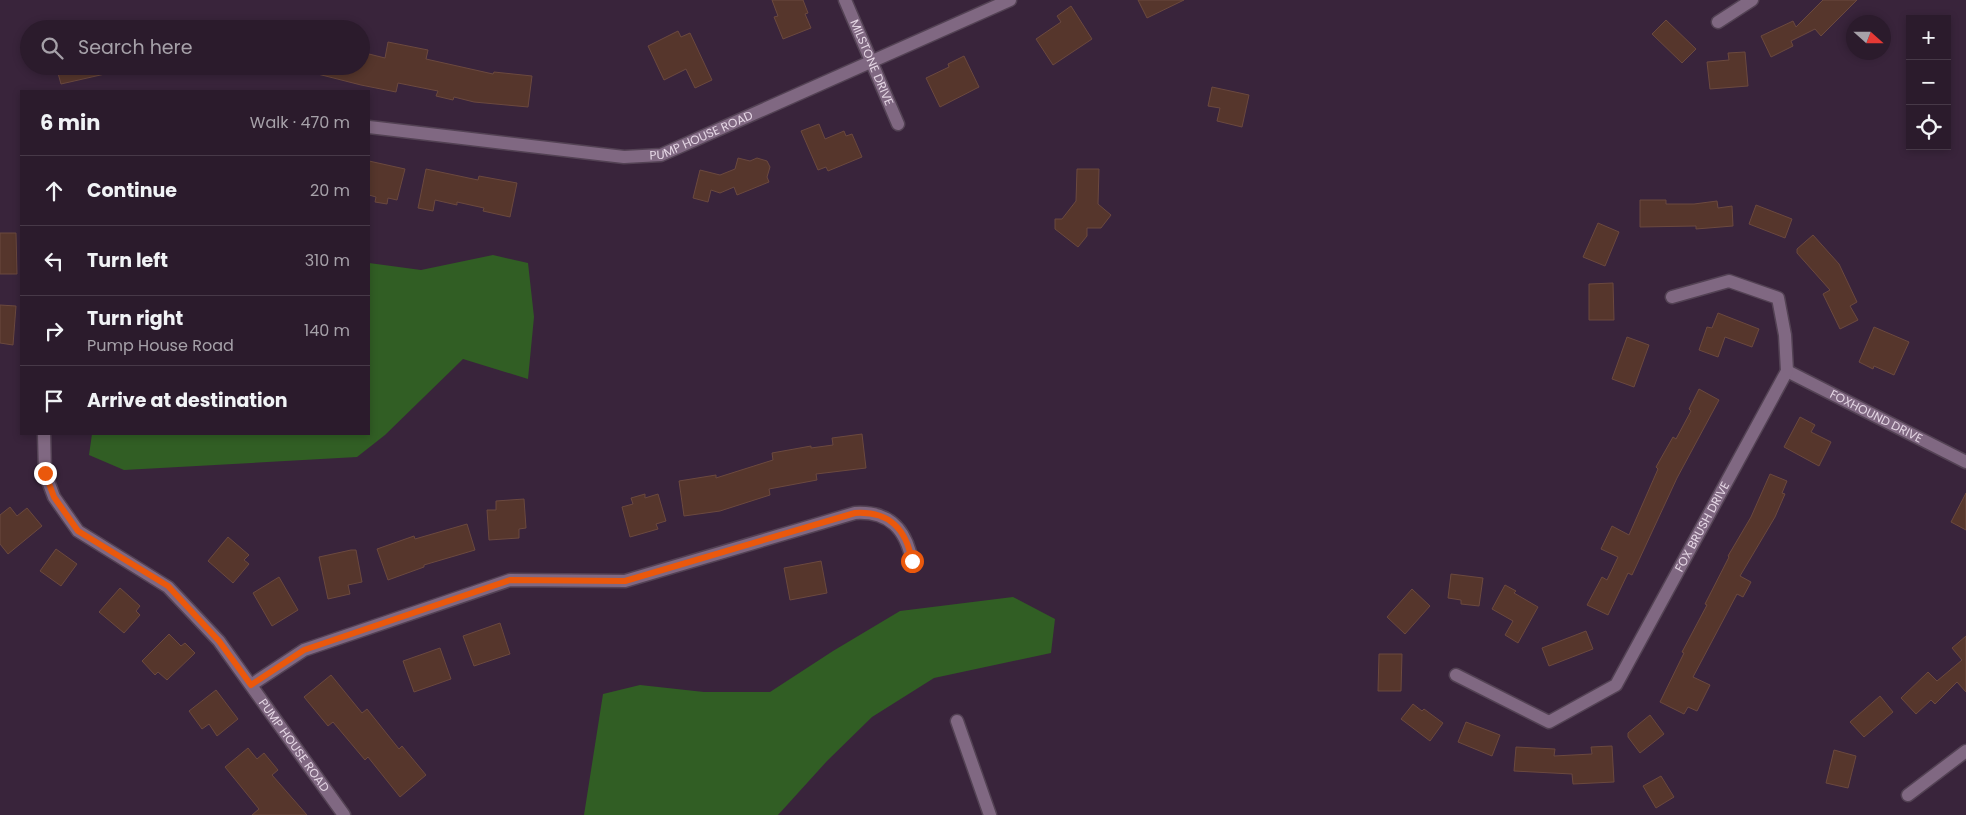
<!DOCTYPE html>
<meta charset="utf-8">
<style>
:root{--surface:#2b1b2c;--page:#372838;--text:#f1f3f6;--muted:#a6a1a9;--line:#473948}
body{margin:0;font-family:Poppins,sans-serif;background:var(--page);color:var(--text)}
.controls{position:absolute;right:15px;top:15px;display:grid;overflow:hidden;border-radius:0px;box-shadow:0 2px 8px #0003}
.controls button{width:45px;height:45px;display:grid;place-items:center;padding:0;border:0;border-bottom:1px solid var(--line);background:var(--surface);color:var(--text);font:25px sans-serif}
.compass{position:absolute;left:1846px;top:15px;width:45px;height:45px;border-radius:50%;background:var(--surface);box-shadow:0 2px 8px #0003;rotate:111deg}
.stop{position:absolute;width:15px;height:15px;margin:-11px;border:4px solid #ea580c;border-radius:50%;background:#fff}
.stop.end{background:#ea580c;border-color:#fff;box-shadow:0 1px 5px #0008}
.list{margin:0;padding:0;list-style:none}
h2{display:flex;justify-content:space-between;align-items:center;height:65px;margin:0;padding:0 20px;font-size:21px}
h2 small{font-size:16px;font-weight:400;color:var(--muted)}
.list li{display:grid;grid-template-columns:32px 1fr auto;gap:15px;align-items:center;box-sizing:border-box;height:70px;padding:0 20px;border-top:1px solid var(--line)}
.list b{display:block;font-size:19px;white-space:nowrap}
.list p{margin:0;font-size:16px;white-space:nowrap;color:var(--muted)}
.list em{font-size:16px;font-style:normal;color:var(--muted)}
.icon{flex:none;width:28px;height:28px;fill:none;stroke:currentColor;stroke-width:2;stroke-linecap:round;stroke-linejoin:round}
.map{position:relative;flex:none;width:1966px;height:815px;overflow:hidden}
.search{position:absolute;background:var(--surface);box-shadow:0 2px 8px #0003;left:20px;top:20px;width:350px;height:55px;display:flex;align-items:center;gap:12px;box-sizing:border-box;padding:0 18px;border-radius:28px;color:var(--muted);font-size:19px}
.panel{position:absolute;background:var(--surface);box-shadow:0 2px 8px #0003;left:20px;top:90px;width:350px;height:345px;border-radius:0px}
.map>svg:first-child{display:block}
.green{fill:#315e24}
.building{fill:#56362c;stroke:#6b493f}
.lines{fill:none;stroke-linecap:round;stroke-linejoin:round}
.minor-casing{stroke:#534254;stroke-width:15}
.minor{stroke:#806882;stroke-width:12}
.route{stroke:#ea580c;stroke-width:6}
.labels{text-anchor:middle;stroke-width:5;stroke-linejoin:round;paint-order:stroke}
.street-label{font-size:12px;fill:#e5d7e5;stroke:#39243b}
</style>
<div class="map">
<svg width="1966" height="815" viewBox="0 0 1966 815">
<rect width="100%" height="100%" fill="#39243b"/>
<!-- green -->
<path class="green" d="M493 255 528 263 534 317 528 379 463 359 385 435 357 457 124 470 89 455 92 434H369V263L421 270Z
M1013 597 1055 619 1051 653 934 678 872 717 827 761 778 815H584L603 694 640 685 704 692H770L833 651 900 611Z"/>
<!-- building -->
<path class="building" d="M772 0H803L808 13 805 14 811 28 783 39 774 17 778 16Z
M1138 0H1184L1147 18Z
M1823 0H1857L1821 36 1815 29 1791 41 1793 46 1771 57 1761 36 1793 21 1796 27Z
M1071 6 1092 39 1053 65 1036 39 1061 22 1057 16Z
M1666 20 1696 49 1682 63 1652 34Z
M678 31 681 37 690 33 712 80 695 88 686 69 664 80 648 46Z
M388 42 428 50 426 59 493 74 494 72 532 76 528 107 474 102 454 97 453 100 436 96 438 91 398 83 396 92 361 85 302 70 303 66H361V52L385 58Z
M1745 52 1748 86 1710 89 1707 62 1729 60 1728 53Z
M964 56 979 87 940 107 926 78 949 67 948 64Z
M56 66H117L118 71 61 84Z
M1212 87 1249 95 1242 127 1217 121 1220 108 1208 106Z
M819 124 825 139 844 131 846 136 852 134 862 157 828 171 826 167 818 170 801 131Z
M738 158 750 161 757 158 767 161 770 167 767 177 769 182 737 195 734 187 720 193 711 190 708 202 693 198 700 170 720 175 735 169Z
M369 161 405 169 397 200 388 198 387 204 375 202 376 197 369 195Z
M426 169 478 180 479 176 517 183 510 217 483 211 484 208 457 202V205L435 200 433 211 418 208Z
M1077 169H1099L1098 204 1111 215 1101 228H1087V236L1078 247 1055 229V219H1062L1076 201Z
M1640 200H1666V204H1694L1717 201 1718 208 1732 206 1733 226 1696 229V226L1640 227Z
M1756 205 1792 219 1785 238 1749 224Z
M1598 223 1619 232 1605 266 1583 257Z
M0 233H16L17 274H0Z
M1813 235 1839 264 1857 302 1850 306 1858 320 1840 329 1823 294 1830 290 1797 253V249Z
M1613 283 1614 320H1589V284Z
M0 305 16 306 13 345 0 343Z
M1718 313 1759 329 1752 347 1725 337 1718 357 1699 350 1707 327 1712 328Z
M1874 327 1909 342 1894 375 1874 366 1873 369 1859 362Z
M1627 337 1649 345 1634 387 1612 379Z
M1699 389 1719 400 1677 478 1632 575 1628 573 1608 615 1587 605 1602 577 1607 580 1618 557 1601 549 1612 526 1629 535 1658 469 1656 467 1673 437 1676 439 1691 411 1689 409Z
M1800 417 1815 425 1811 432 1831 442 1819 466 1784 447Z
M862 434 866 468 816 474 817 480 769 489 770 495 720 511 684 516 679 481 716 475V478L773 460 772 453 811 446V448L833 445 832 438Z
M1770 474 1787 481 1782 493 1785 494 1775 517 1740 576 1751 582 1743 597 1737 594 1693 677 1710 685 1697 711 1688 707 1684 714 1660 702 1684 653 1682 652 1707 605 1705 604 1729 557 1728 556 1751 517Z
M1966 493V530L1951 522Z
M645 494V498L658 494 666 521 656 524 658 529 630 537 622 507 633 504 631 498Z
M524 499 526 528 519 529V538L489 540 487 510H496V501Z
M10 507 17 516 27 508 42 526 8 554 0 544V515Z
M467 524 475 550 424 565V567L388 580 377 549 414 536 415 539Z
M228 537 249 555 244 560 249 564 233 583 208 561Z
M56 549 77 564 61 586 40 571Z
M351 550H356L362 582 348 585 350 594 328 599 319 557Z
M821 561 827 593 790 600 784 568Z
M1451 574 1483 578 1479 606 1461 604V600L1448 598Z
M279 577 298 610 272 626 253 593Z
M1505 585 1516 591 1514 593 1538 607 1518 643 1505 635 1513 621 1492 609Z
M120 588 140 606 136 611 140 615 124 633 99 612Z
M1412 589 1430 606 1405 634 1387 617Z
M500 623 510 654 474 666 463 636Z
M1586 631 1593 649 1549 666 1542 648Z
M169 634 181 646 185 643 195 653 167 680 158 672 155 675 142 661Z
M1966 636V692L1957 682 1935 704 1931 700 1916 714 1901 698 1928 672 1937 681 1962 660 1952 648Z
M440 648 451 679 414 692 403 661Z
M1379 654H1402L1401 691H1378Z
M331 675 362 713 367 709 399 749 402 746 426 775 400 797 368 757 365 760 333 722 328 726 304 697Z
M216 690 238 719 217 736 209 724 202 729 189 711Z
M1880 696 1893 712 1864 737 1850 722Z
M1413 704 1422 711 1424 709 1443 723 1430 741 1401 719Z
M1650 715 1664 734 1640 753 1628 737V733Z
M1466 722 1500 735 1492 756 1458 742Z
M1612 746 1614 782 1573 784 1572 774 1514 771 1516 747 1555 749 1554 756 1592 754 1591 747Z
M248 748 257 759 264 753 278 770 272 775 307 815H252L259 809 225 767Z
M1834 750 1856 756 1848 788 1826 783Z
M1661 776 1674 797 1656 808 1643 786Z"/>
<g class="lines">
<defs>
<g id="minor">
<path id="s1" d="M845 0 898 124"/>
<path d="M1718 22 1752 0"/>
<path id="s2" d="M369 127 624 157 661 155 1010 0"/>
<path id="s3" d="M1787 371 1966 462"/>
<path id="s4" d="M44 434 45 473 54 497 78 531 168 587 219 641 344 815"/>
<path id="s5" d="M1456 675 1549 722 1616 685 1787 371 1785 335 1778 298 1729 281 1672 297"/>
<path d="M251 685 304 650 510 580 625 581 855 513C889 511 906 529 912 561"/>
<path d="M957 721 990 815"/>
<path d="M1908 795 1966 751"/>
</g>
</defs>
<!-- minor casing -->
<use href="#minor" class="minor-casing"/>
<!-- minor -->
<use href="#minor" class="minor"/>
</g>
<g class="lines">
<!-- route -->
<path class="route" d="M45 473 54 497 78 531 168 586 219 641 251 685 304 650 510 580 625 581 855 513C889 511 906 528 912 561"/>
</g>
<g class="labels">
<!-- street labels -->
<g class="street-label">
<text dy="4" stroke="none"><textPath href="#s1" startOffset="68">MILSTONE DRIVE</textPath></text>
<text dy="4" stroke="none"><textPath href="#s2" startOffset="338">PUMP HOUSE ROAD</textPath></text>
<text dy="4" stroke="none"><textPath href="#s3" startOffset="100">FOXHOUND DRIVE</textPath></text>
<text dy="4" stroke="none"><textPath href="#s5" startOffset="361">FOX BRUSH DRIVE</textPath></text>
<text dy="4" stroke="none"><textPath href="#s4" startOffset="415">PUMP HOUSE ROAD</textPath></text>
</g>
</g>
</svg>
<div class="controls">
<button>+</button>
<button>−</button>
<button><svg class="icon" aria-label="locate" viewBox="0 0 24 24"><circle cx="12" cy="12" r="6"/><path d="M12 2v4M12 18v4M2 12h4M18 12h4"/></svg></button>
</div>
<svg class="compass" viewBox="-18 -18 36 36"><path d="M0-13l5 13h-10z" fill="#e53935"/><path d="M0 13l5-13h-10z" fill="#a6a1a9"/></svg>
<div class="stop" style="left:912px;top:561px"></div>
<div class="stop end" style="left:45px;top:473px"></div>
<div class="search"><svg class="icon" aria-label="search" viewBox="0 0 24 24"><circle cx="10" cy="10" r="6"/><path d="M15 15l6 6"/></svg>Search here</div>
<section class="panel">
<h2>6 min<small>Walk · 470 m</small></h2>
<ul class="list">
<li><svg class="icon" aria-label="ahead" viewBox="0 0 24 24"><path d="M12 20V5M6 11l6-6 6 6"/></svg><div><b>Continue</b></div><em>20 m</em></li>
<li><svg class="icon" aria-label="left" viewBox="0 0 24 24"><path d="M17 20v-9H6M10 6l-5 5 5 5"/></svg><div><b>Turn left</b></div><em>310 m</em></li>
<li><svg class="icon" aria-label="right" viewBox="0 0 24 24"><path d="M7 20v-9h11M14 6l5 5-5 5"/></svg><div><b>Turn right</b><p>Pump House Road</p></div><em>140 m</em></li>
<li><svg class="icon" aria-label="arrive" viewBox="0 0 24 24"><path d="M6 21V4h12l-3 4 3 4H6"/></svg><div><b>Arrive at destination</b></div></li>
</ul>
</section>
</div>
